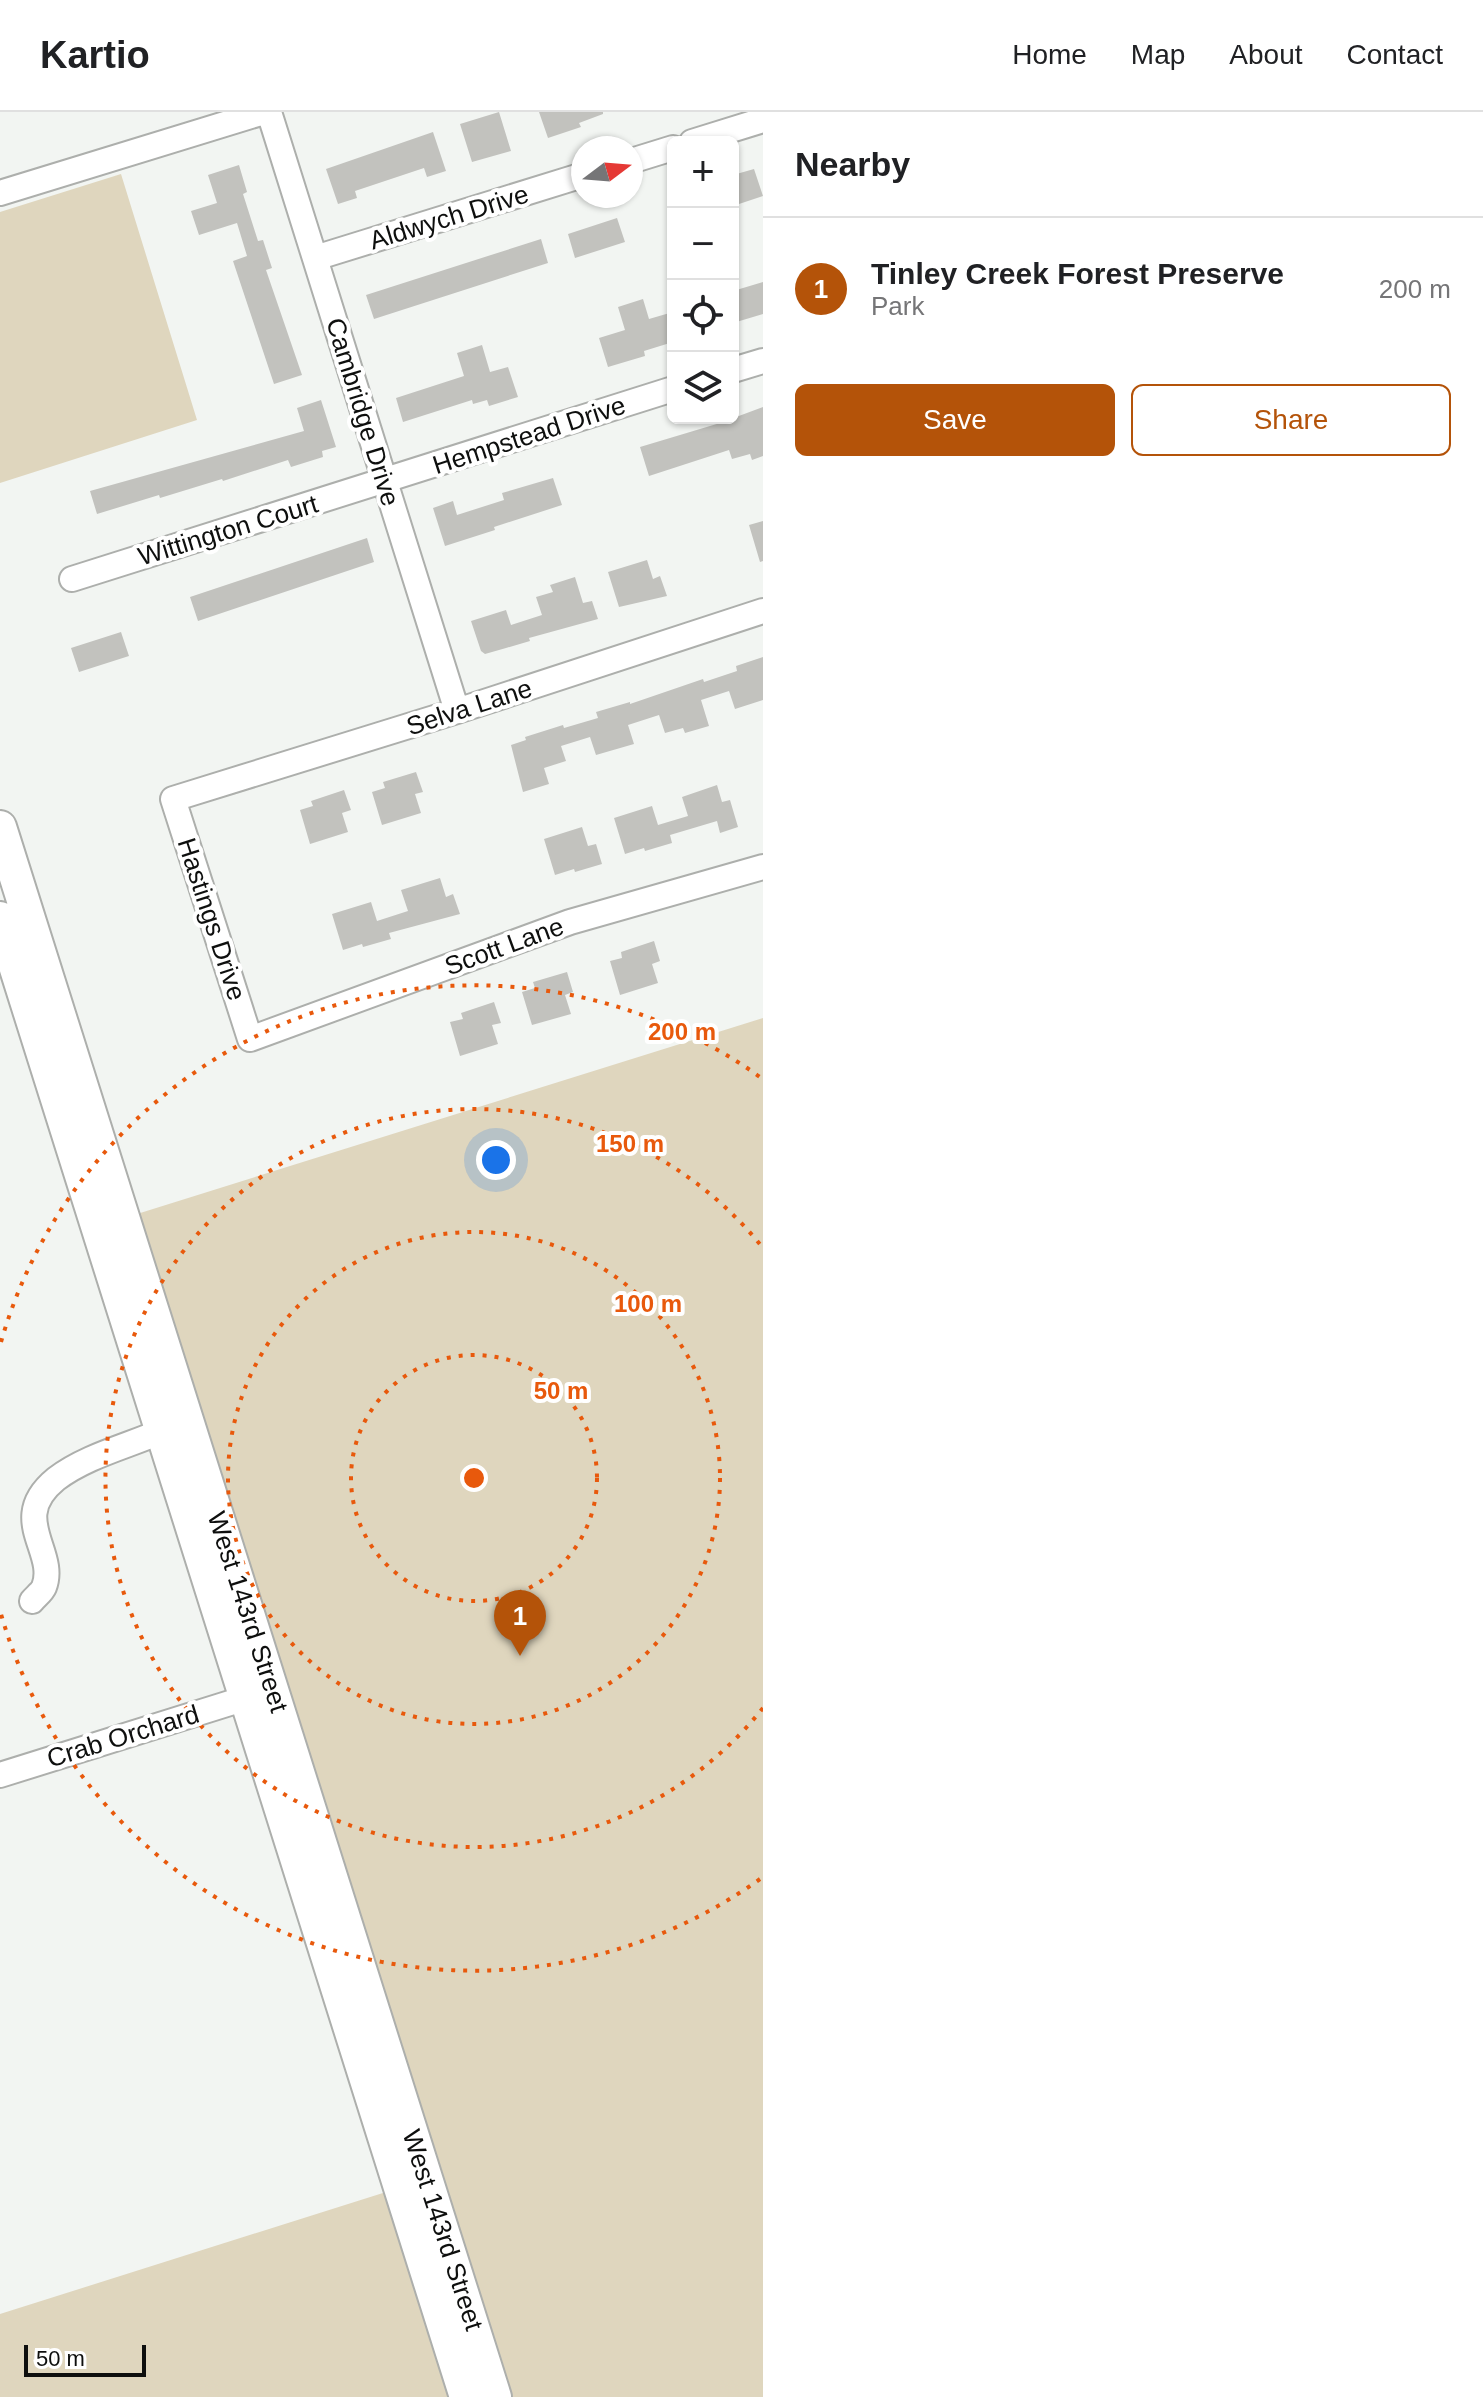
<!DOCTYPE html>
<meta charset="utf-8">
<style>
:root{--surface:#fff;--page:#f6f6f6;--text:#202124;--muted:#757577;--line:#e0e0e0;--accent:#b45309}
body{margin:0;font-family:Helvetica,sans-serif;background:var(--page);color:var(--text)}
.controls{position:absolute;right:24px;top:24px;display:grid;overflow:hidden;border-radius:12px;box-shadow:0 2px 6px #0004}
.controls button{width:72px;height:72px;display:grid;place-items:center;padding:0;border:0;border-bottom:2px solid var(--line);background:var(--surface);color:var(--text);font:40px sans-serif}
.compass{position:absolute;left:571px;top:24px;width:72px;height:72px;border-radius:50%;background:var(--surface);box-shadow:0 2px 6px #0004;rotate:74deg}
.scale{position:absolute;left:24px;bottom:20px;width:122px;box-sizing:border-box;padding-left:8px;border:4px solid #0e0f0e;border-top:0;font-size:22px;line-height:28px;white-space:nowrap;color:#0e0f0e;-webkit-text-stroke:6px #fff;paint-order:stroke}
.you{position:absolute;left:496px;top:1048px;width:28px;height:28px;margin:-20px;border:6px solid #fff;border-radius:50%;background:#1a73e8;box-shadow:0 0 0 12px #1a73e833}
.badge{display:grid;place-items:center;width:52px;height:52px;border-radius:50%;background:var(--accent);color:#fff;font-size:26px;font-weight:700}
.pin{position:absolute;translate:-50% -66px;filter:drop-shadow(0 2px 4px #0008)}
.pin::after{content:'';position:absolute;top:42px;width:28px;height:24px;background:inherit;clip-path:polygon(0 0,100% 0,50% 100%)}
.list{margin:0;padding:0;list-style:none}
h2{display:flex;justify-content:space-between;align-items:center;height:104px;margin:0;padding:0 32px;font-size:34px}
h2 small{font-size:26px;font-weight:400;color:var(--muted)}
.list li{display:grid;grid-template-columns:52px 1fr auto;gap:24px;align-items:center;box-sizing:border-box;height:144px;padding:0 32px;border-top:2px solid var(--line)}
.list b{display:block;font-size:30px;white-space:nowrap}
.list p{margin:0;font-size:26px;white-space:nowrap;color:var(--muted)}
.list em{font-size:26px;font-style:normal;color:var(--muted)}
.actions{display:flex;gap:16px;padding:24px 32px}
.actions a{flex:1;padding:18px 0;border:2px solid var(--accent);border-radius:12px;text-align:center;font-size:28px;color:var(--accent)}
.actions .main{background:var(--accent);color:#fff}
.icon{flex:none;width:44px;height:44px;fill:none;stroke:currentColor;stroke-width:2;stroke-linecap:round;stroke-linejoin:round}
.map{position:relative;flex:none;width:763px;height:2285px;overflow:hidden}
header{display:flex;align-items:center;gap:48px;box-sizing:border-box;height:112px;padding:0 40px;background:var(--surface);border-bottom:2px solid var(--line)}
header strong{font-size:38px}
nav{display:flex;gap:44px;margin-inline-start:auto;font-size:28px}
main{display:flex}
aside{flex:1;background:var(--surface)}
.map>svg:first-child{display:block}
.green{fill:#dfd6be}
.building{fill:#c2c2be}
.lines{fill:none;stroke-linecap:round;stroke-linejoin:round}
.minor-casing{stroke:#adafac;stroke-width:28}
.major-casing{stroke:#adafac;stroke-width:36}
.minor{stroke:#fff;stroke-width:24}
.major{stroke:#fff;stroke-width:32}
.ring{fill:none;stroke:#e8590c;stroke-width:4;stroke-dasharray:4 8}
.labels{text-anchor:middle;stroke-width:8;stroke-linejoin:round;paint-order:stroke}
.street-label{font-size:26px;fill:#0e0f0e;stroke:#fff}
.centre{fill:#e8590c;stroke:#fff;stroke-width:4}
.ring-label{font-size:24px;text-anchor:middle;font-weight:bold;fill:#e8590c;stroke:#fff;stroke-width:8;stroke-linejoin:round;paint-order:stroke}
</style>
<header>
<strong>Kartio</strong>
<nav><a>Home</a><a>Map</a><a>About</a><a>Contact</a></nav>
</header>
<main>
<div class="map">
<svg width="763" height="2285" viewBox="0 0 763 2285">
<rect width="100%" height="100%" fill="#f2f5f2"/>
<!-- green -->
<path class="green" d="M121 62 197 308 0 371V100Z
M763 906V2285H0V2202L443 2062 137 1102Z"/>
<!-- building -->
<path class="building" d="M499 0 511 39 472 50 460 12Z
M539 0H603V2L579 11 581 15 548 26Z
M433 20 446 59 427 65 424 56 355 79 357 86 338 92 326 57Z
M239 53 247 80 243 82 258 129 263 128 272 156 266 158 302 263 274 272 233 149 247 144 237 111 199 123 191 99 217 91 208 63Z
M754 57 763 84 733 94V63Z
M617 106 625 130 575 146 568 122Z
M541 127 548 151 374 207 366 183Z
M763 170V202L733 211V179Z
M643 187 649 207 673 200V230L644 239 645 244 608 255 599 226 625 218 618 195Z
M482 233 490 260 508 255 518 285 489 294 487 288 473 292 472 288 403 310 396 286 464 264 457 241Z
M321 288 336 335 322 339 323 345 291 355 288 348 223 369 222 367 160 386 159 383 97 402 90 379 304 319 297 296Z
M763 295V344L752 348 750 342 732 347 729 338 649 364 640 335 720 311Z
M553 366 562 393 494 415 495 418 445 434 433 396 453 389 457 403 504 388 502 381Z
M763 409V449L760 450 749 413Z
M367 426 374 450 198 509 190 485Z
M647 448 653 467 660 464 667 484 619 495 608 460Z
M575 465 583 491 592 489 598 507 529 526 530 529 506 536 485 542 481 539 471 509 506 498 511 513 542 503 536 485 553 480 550 473Z
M121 520 129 544 79 560 71 536Z
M763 545V588L735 597 729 579 701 588 709 614 685 621 683 616 665 621 659 603 628 613 634 632 596 643 590 625 561 634 566 649 544 656 549 672 523 680 511 633 526 628 525 625 563 613 564 616 598 606 596 600 630 590V592L703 567 704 570 737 559 736 554Z
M416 660 423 680 415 682 421 701 382 713 372 680 385 676 383 670Z
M717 673 722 690 730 688 738 715 720 721 717 709 670 723 672 731 645 739 644 736 625 742 614 706 652 694 658 713 688 704 682 685Z
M344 678 351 698 342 701 348 720 310 732 300 698 313 694 311 689Z
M582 715 588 734 596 732 602 752 575 760 574 757 555 763 544 727Z
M440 766 446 785 453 782 460 802 389 821 391 827 363 835 362 832 343 838 332 802 371 790 377 809 408 799 401 778Z
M654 829 660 849 652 852 658 871 620 883 610 849 622 846 621 840Z
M567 860 573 880 565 883 571 902 532 913 522 880 535 876 533 870Z
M494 890 501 911 492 913 498 932 460 944 450 910 463 907 461 901Z"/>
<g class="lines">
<defs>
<path id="minor" d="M269 0 457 599
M692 30 763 8
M631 49 673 36
M0 81 264 0
M315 146 583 63
M733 258 763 249
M72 467 673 277
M763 499 457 599 173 687 250 927 570 810 763 755
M32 1489C35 1485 42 1480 44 1475 58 1439 7 1407 56 1367 86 1344 128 1334 162 1319
M0 1663 246 1586"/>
<path id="major" d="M0 715 495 2285
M0 806 466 2285"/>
</defs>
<!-- minor casing -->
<use href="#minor" class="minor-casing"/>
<!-- major casing -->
<use href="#major" class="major-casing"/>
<!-- minor -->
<use href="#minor" class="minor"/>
<!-- major -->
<use href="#major" class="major"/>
</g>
<!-- distance rings -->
<g class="ring">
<circle cx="474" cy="1366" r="123"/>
<circle cx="474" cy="1366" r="246"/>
<path d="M763 1596A369 369 0 1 1 763 1136"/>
<path d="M760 1767A492 492 0 0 1 1 1502M1 1230A492 492 0 0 1 760 965"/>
</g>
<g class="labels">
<!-- street labels -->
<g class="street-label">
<text transform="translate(449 105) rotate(-17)" y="9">Aldwych Drive</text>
<text transform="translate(363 300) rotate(73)" y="9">Cambridge Drive</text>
<text transform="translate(529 323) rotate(-18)" y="9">Hempstead Drive</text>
<text transform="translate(228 418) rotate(-17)" y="9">Wittington Court</text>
<text transform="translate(469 595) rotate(-18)" y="9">Selva Lane</text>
<text transform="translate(212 807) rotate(72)" y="9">Hastings Drive</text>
<text transform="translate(504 834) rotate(-20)" y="9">Scott Lane</text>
<text transform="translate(248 1500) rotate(72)" y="9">West 143rd Street</text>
<text transform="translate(123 1624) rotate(-17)" y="9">Crab Orchard</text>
<text transform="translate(443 2118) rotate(72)" y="9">West 143rd Street</text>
</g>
</g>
<circle cx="474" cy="1366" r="12" class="centre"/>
<g class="ring-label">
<text x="682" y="928">200 m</text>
<text x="630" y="1040">150 m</text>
<text x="648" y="1200">100 m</text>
<text x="561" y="1287">50 m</text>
</g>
</svg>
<div class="controls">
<button>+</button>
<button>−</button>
<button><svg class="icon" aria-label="locate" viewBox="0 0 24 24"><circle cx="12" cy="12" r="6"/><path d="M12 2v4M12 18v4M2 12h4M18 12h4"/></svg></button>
<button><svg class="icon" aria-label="layers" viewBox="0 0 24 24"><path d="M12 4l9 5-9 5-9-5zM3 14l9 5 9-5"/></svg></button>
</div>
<svg class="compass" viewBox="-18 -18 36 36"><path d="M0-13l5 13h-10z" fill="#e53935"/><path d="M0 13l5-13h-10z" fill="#757577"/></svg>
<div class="scale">50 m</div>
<div class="you"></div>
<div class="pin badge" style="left:520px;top:1544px">1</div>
</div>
<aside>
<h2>Nearby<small></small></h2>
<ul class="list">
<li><span class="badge">1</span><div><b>Tinley Creek Forest Preserve</b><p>Park</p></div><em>200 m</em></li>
</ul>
<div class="actions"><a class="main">Save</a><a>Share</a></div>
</aside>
</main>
